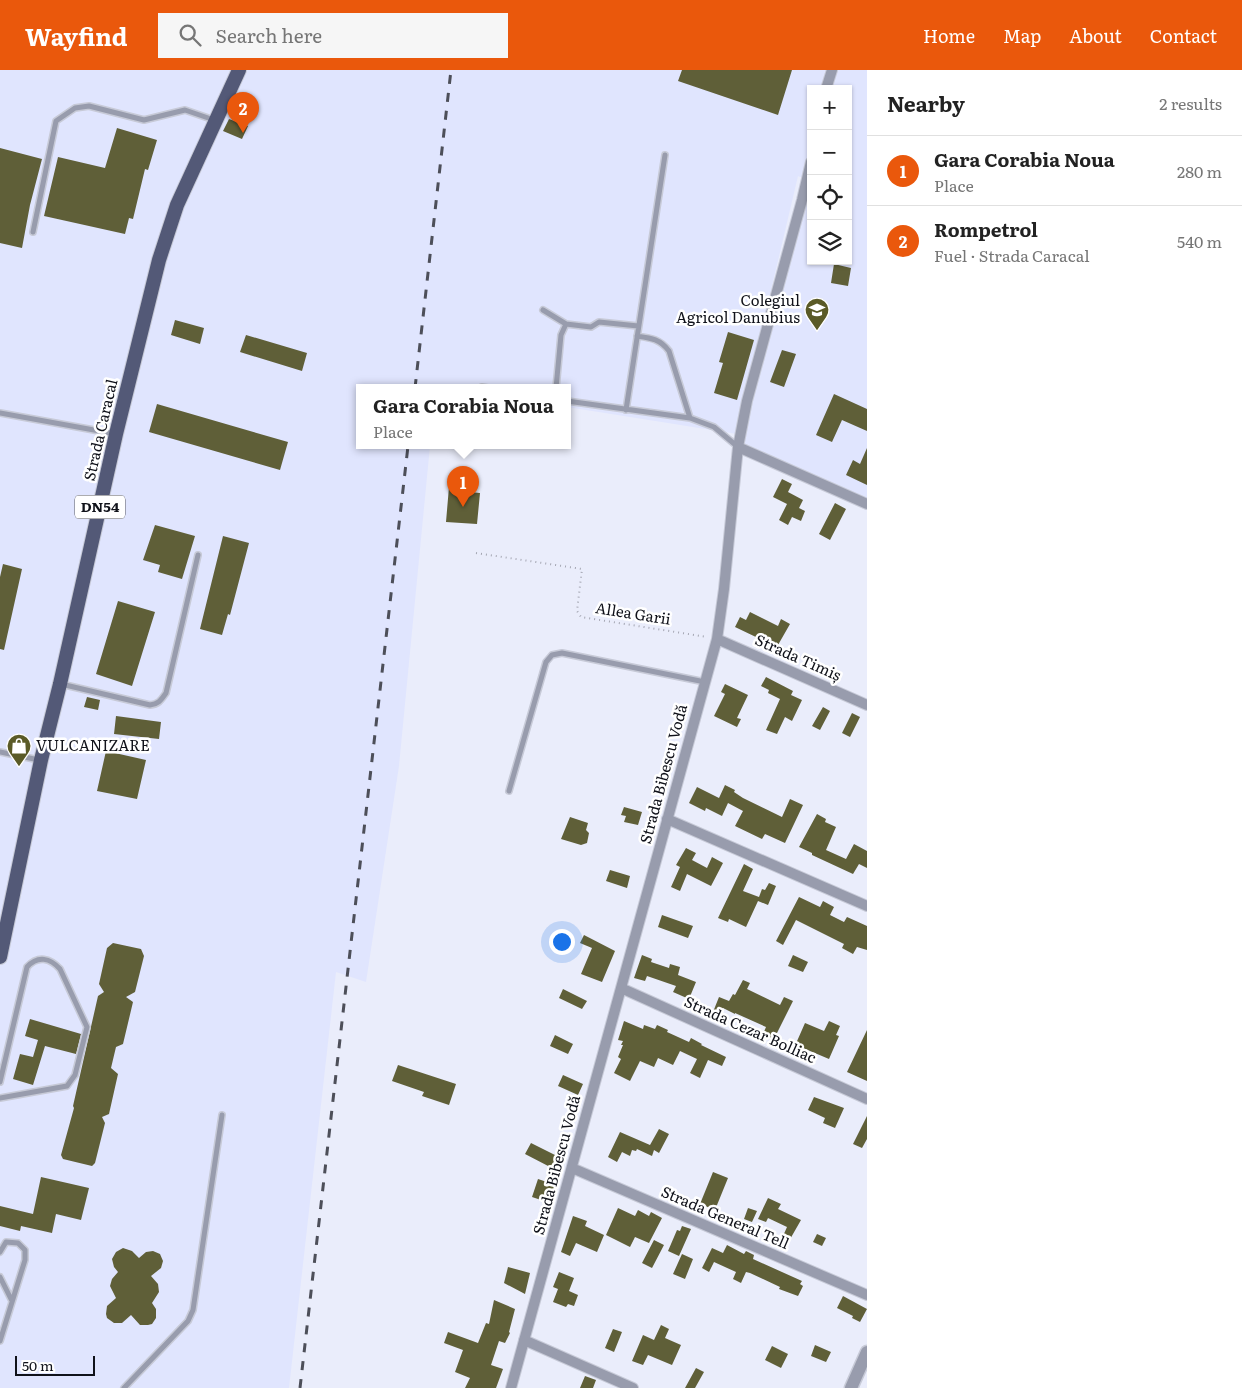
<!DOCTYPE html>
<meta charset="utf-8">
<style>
:root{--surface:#fff;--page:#f6f6f6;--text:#222;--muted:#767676;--line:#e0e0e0;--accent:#ea580c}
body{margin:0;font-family:Literata,serif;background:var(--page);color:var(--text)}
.controls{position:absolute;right:15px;top:15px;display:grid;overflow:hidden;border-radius:0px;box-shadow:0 1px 4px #0004}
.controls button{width:45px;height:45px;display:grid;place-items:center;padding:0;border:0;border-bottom:1px solid var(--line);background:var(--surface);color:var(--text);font:25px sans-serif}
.scale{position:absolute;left:15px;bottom:12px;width:80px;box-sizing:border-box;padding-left:5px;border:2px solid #10121a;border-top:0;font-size:14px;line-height:18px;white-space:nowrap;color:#10121a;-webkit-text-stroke:4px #fff;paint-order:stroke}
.you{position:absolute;left:561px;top:871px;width:18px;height:18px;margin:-12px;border:4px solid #fff;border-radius:50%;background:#1a73e8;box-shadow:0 0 0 8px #1a73e833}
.badge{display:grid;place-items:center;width:32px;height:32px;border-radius:50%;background:var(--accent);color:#fff;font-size:16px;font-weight:700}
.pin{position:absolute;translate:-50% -41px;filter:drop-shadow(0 1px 2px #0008)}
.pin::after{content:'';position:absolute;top:26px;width:18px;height:15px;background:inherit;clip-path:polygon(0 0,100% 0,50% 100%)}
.popup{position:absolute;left:356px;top:314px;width:215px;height:65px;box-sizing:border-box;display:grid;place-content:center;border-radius:0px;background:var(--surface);filter:drop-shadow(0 1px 4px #0005);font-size:16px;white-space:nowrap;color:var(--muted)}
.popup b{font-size:19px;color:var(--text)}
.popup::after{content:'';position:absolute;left:50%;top:100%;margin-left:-10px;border:10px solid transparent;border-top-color:var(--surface)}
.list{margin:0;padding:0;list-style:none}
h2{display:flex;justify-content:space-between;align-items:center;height:65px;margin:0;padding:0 20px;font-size:21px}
h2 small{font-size:16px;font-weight:400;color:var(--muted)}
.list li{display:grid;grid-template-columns:32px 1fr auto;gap:15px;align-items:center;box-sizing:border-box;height:70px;padding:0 20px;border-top:1px solid var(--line)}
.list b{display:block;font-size:19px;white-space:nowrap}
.list p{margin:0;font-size:16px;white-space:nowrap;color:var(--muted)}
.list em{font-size:16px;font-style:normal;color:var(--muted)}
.icon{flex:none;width:28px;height:28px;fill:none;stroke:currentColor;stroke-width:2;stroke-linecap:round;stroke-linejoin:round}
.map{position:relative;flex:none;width:867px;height:1318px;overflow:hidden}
header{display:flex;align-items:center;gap:30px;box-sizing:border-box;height:70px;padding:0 25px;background:var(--accent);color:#fff}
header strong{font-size:24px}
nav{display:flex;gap:28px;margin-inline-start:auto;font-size:18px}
.search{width:350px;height:45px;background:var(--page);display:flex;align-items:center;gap:12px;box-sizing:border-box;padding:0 18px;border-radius:0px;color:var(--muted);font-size:19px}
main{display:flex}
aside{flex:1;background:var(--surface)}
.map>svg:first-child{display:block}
.built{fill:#e0e5fe;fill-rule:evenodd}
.building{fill:#5f5f38}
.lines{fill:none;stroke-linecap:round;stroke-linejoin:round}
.service-casing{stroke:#c7cad7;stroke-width:8}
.minor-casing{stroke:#c7cad7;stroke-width:12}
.tertiary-casing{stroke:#c7cad7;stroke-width:15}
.primary-casing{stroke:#c7cad7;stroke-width:16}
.path{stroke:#a4a6b2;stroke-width:2;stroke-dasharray:1 4;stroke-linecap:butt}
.service{stroke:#989cad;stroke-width:5}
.minor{stroke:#989cad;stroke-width:10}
.tertiary{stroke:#989cad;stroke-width:12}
.primary{stroke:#535977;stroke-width:14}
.rail{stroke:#4d4f59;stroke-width:3;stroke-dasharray:9 9;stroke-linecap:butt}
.labels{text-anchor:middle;stroke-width:5;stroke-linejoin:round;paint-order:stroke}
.shield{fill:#fff;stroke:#58595f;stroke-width:1}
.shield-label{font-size:14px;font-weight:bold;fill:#10121a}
.poi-label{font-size:15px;fill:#10121a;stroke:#fff;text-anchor:end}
.street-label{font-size:15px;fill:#10121a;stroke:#fff}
</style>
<header>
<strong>Wayfind</strong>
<div class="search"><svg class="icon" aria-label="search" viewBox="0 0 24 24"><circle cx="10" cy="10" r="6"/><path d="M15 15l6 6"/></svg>Search here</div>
<nav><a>Home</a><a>Map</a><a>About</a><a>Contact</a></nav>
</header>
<main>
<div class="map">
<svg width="867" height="1318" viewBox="0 0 867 1318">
<rect width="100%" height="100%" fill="#eaedfb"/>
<!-- built -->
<path class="built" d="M0 0H867V434L738 377 807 110 798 106 737 364 567 337V318H359V376H430L399 696 366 912 336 902 289 1318H0ZM811 19H848V191H811Z"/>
<!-- building -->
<path class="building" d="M682 0H792L778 45 678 11Z
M229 49 248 56 242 69 223 61Z
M117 58 157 70 148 100 145 99 133 149 129 148 125 164 44 146 58 87 105 98Z
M0 78 42 89 30 135 22 178 0 173Z
M834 194 851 198 848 216 831 213Z
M175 250 204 258 200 274 171 265Z
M728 262 754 270 737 330 714 323 723 293 719 292Z
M246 265 307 283 302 301 240 282Z
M782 280 796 284 784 317 770 312Z
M834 324 867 339V361L842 350 832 372 816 365Z
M157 334 288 372 280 400 149 362Z
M867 378V415L846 405 853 390 860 394Z
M782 409 792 414 788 422 803 430 799 438 805 441 801 451 792 447 788 455 779 450 787 434 773 427Z
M449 417 469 418V422L480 423 477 454 446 452Z
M835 433 846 439 830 470 819 464Z
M155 455 195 466 182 509 158 502 160 495 143 490Z
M223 466 249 473 230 545 228 544 222 565 200 559Z
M3 494 22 499 4 580 0 579V507Z
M118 531 155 542 132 616 96 604Z
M750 542 778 556 781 549 790 554 778 575 760 564 758 568 735 557 740 547 746 550Z
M766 607 793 621 791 625 802 630 792 651 785 647 777 664 766 660 780 629 768 623 769 620 761 616Z
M725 614 748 625 737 648 741 649 737 657 714 646 725 624 721 622Z
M87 627 100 630 98 640 84 637Z
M823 637 830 641 820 660 812 656Z
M852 643 860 647 850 667 842 663Z
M116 646 161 652 159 669 114 664Z
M106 681 146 690 137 729 97 721Z
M725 715 735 720 734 722 743 728 782 747 790 729 803 735 785 773 765 764 762 769 735 756 743 741 728 733 722 746 706 738 705 741 689 733 697 717 719 728Z
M624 737 642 742 638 755 624 752 626 746 621 745Z
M817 744 826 749 825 752 836 757 826 780 846 789 854 774 867 781V798L859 794 853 804 812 785V783L799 777Z
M570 747 588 753 586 760 589 763 587 773 581 775 561 769Z
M686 778 696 783 692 790 707 798 712 787 723 793 711 816 687 804 680 821 671 817 680 797 676 795Z
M744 794 753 799 743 821 759 827 762 819 765 820 769 813 776 816 768 835 758 831 746 857 729 849 728 852 718 848Z
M610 800 630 806 627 818 606 811Z
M799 827 820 837 823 831 834 837 830 845 844 852 847 847 867 856V880L857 877 853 884 842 878 844 874 796 850 783 875 776 871Z
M662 845 693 856 688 868 658 857Z
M584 865 615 881 602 912 581 904 592 878 580 873Z
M113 873 141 879 144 886 135 922 126 927 133 932 123 974 116 977 111 998 118 1004 109 1044 102 1047 105 1053 95 1093 92 1096 63 1089 61 1085 74 1038 73 1036 98 926 104 922 99 914 107 878Z
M642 885 652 889 651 892 669 898 670 894 680 897 678 905 696 912 689 929 673 922 676 916 647 906 645 911 634 908Z
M793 885 808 892 803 902 788 896Z
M743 910 750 913 747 919 780 935 784 927 793 931 774 969 763 964 766 957 735 943V944L723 938 720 945 713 942 719 927 729 931 733 924 735 925Z
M563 919 587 931 582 939 559 928Z
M30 949 81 964 76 984 45 976 33 1015 13 1009 20 984 33 987 38 970 25 966Z
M624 951 643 959 644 955 655 959 657 955 668 960 667 962 689 972 691 968 702 974 701 975 726 987 722 996 708 990 700 1008 690 1003 697 989 680 981 673 995 658 988 654 997 640 991 630 1011 614 1003 621 989 618 987 623 975H621L623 971 618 970Z
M829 951 840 956 836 965 839 966 829 989 803 978 802 981 794 978 805 953 824 961Z
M867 960V1011L847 1002Z
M555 965 573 974 568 984 550 976Z
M398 995 456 1014 449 1035 422 1026 424 1022 392 1011Z
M563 1005 583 1014 578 1025 558 1016Z
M814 1027 844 1038 835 1058 823 1053 825 1048 808 1040Z
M867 1046V1069L862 1078 853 1074Z
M659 1059 669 1064 659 1083 654 1080 652 1086 637 1079 636 1081 632 1080 630 1086 622 1082 617 1092 608 1087 620 1062 650 1075Z
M531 1073 559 1087 552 1098 525 1084Z
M713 1102 728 1108 715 1140 700 1134Z
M41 1107 89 1118 81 1150 56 1144 52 1163 21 1156 20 1161 0 1156V1136L33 1144Z
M538 1109 556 1115 550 1133 532 1127Z
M768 1128 781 1134 778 1139 801 1150 785 1178 779 1175 787 1157 768 1148 766 1152 758 1149Z
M618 1138 635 1146 638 1140 649 1146 651 1142 662 1148 649 1173 635 1167 630 1177 606 1165Z
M748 1138 757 1141 752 1152 744 1149Z
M573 1146 587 1151 585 1156 604 1165 597 1182 576 1173 570 1186 561 1182Z
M682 1156 691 1159 679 1186 668 1181 677 1160 680 1161Z
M817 1164 826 1168 822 1176 813 1172Z
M654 1170 664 1175 652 1198 642 1193Z
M727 1175 744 1184 746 1181 754 1185 753 1189 802 1211 800 1214 803 1216 798 1226 779 1219 780 1217 750 1203 746 1202 741 1213 733 1209 736 1202 714 1192 709 1202 702 1198 712 1178 723 1183Z
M123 1178 132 1181 139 1188 146 1182 153 1181 160 1184 163 1191 161 1198 151 1206 158 1214 159 1222 152 1233 156 1239V1248L152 1254 148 1255H140L131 1245 122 1253H114L107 1248 106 1244 107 1236 116 1228 110 1216 112 1209 118 1202 114 1197 112 1189 116 1182Z
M682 1184 693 1189 685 1209 673 1204Z
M508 1197 530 1203 525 1224 504 1213Z
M559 1202 574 1208 569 1221 578 1225 574 1236 568 1234 566 1237 553 1232 558 1219 553 1217Z
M843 1226 867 1239 860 1252 852 1248 853 1246 837 1238Z
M494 1230 515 1239 509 1262 510 1263 505 1273 499 1271 491 1295 503 1299 496 1318H465L470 1308 455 1302 463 1280 444 1273 448 1262 478 1273 486 1253 489 1254Z
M661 1255 669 1259 665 1268 681 1275 672 1295 648 1285 643 1295 632 1291 643 1265 654 1270Z
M613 1259 622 1262 614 1282 605 1278Z
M815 1275 831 1282 826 1292 811 1286Z
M772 1276 788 1284 781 1298 765 1290Z
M696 1298 704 1302 695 1318H685Z
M585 1306 596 1310 593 1318H580Z"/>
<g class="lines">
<defs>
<path id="service" d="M33 162 56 51 75 38 89 36 144 50 185 40 214 50
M543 240 566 254 591 257 599 252 638 256
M637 266C651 268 660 269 669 281L690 348
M482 317 488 318
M556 318 561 265 566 254
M567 331 690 348 714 357 738 377
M626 340 665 85
M0 343 116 364
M61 614 150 635C159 634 161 630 166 623L198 485
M0 682 39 690
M509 721 546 592 552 585 562 583 705 612
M0 1012 27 897C38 885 50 888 60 899L87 957 75 1005 67 1016 0 1028
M0 1182 6 1172 18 1173 25 1180V1190L0 1271
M0 1207 12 1231
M124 1318 188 1251 193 1240 222 1045"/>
<path id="minor" d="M826 19 832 0
M738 377 867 434
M717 569 867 635
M667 749 867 836
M621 918 867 1029
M572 1098 867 1225
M524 1270 633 1318
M511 1318 717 569 724 519 738 377 747 331 802 130 811 92"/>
<path id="tertiary" d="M851 1318 867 1282"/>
<path id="primary" d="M0 887 41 690 60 614 116 364 159 190 177 135 239 0"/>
</defs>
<!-- service casing -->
<use href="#service" class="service-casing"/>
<!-- minor casing -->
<use href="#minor" class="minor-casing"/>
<!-- tertiary casing -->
<use href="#tertiary" class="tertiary-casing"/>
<!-- primary casing -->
<use href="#primary" class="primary-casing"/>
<!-- path -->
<path class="path" d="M476 483 582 499 577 541 581 547 707 567"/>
<!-- service -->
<use href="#service" class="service"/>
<!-- minor -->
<use href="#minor" class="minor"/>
<!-- tertiary -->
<use href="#tertiary" class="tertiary"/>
<!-- primary -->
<use href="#primary" class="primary"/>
<!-- rail -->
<path class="rail" d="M415 318 451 0
M300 1318 408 376"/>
</g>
<!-- icons -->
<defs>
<symbol id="university-pin" viewBox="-11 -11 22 30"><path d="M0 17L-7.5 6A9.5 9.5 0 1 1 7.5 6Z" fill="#5a5a27" stroke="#fff"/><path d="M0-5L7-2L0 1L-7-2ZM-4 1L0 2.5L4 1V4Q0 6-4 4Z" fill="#fff"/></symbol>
<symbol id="shop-pin" viewBox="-11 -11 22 30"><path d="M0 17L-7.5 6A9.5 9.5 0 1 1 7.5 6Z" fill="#5a5a27" stroke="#fff"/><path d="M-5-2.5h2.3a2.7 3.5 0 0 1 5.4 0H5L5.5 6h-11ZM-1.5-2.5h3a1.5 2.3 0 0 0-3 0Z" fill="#fff"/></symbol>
</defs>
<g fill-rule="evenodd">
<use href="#university-pin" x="803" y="226" width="28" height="38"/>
<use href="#shop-pin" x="5" y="662" width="28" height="38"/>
</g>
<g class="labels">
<!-- shield labels -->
<rect class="shield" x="75" y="425.5" width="50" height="23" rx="4"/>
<g class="shield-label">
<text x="100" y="442">DN54</text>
</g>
<!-- poi labels -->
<g class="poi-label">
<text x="800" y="236">Colegiul<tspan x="800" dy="17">Agricol Danubius</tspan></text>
<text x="36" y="681" text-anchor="start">VULCANIZARE</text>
</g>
<!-- street labels -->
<g class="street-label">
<text transform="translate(101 360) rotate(-77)" y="5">Strada Caracal</text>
<text transform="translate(633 544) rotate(9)" y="5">Allea Garii</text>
<text transform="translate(798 588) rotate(24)" y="5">Strada Timiș</text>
<text transform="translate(664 704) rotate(-75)" y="5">Strada Bibescu Vodă</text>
<text transform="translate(750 960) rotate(24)" y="5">Strada Cezar Bolliac</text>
<text transform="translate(557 1095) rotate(-75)" y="5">Strada Bibescu Vodă</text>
<text transform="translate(725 1148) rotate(23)" y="5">Strada General Tell</text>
</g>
</g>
</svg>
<div class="controls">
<button>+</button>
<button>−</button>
<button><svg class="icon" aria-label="locate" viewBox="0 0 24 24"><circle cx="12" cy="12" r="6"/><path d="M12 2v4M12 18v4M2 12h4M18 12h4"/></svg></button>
<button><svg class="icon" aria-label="layers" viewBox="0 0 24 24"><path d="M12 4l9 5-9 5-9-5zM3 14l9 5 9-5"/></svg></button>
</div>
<div class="scale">50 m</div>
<div class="you"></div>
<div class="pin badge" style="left:463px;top:437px">1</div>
<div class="popup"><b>Gara Corabia Noua</b>Place</div>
<div class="pin badge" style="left:243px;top:63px">2</div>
</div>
<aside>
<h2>Nearby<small>2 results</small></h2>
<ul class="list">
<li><span class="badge">1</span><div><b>Gara Corabia Noua</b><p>Place</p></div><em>280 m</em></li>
<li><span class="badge">2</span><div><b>Rompetrol</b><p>Fuel · Strada Caracal</p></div><em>540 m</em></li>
</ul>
</aside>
</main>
